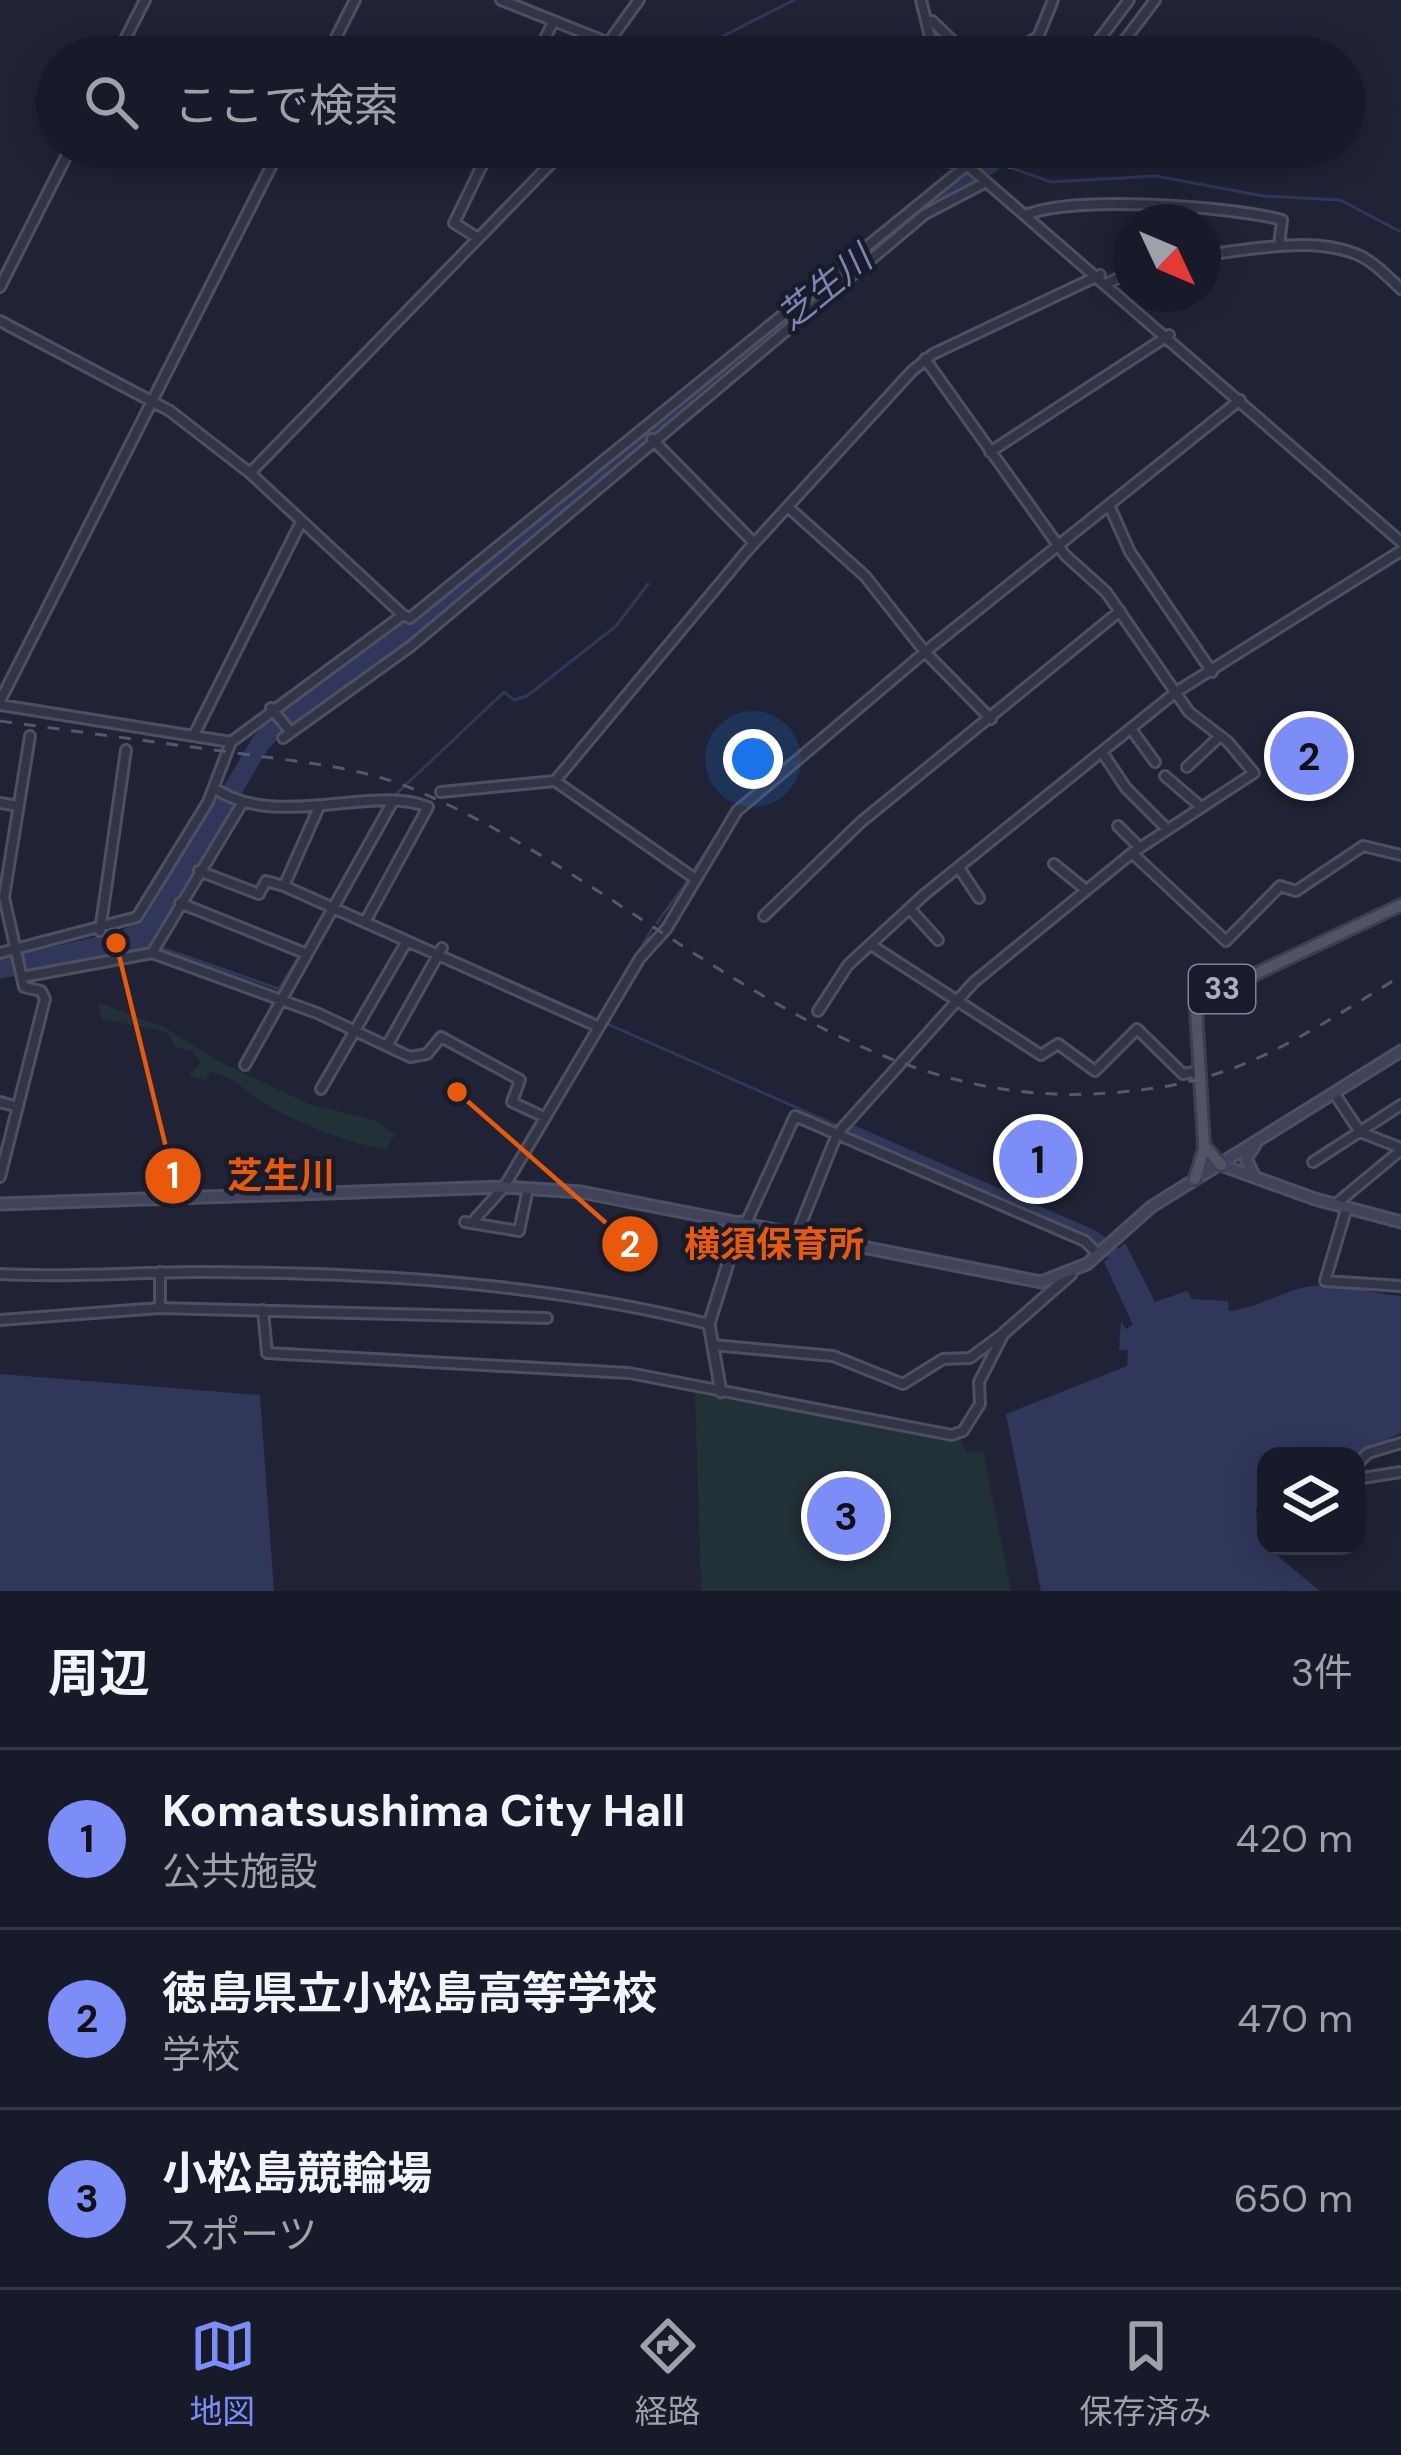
<!DOCTYPE html>
<html lang="ja">
<meta charset="utf-8">
<style>
:root{--surface:#171a28;--page:#242734;--text:#f1f3f6;--muted:#9ea1a8;--line:#363845;--accent:#7d8df7}
body{margin:0;font-family:"DM Sans","Noto Sans JP",sans-serif;background:var(--page);color:var(--text)}
.controls{position:absolute;right:36px;bottom:36px;display:grid;overflow:hidden;border-radius:24px;box-shadow:0 6px 30px #0003}
.controls button{width:108px;height:108px;display:grid;place-items:center;padding:0;border:0;border-bottom:3px solid var(--line);background:var(--surface);color:var(--text);font:60px sans-serif}
.compass{position:absolute;left:1113px;top:204px;width:108px;height:108px;border-radius:50%;background:var(--surface);box-shadow:0 6px 30px #0003;rotate:134deg}
.you{position:absolute;left:753px;top:759px;width:42px;height:42px;margin:-30px;border:9px solid #fff;border-radius:50%;background:#1a73e8;box-shadow:0 0 0 18px #1a73e833}
.badge{display:grid;place-items:center;width:78px;height:78px;border-radius:50%;background:var(--accent);color:#111;font-size:39px;font-weight:700}
.pin{position:absolute;translate:-50% -50%;border:6px solid #fff;box-shadow:0 3px 12px #0006}
.list{margin:0;padding:0;list-style:none}
h2{display:flex;justify-content:space-between;align-items:center;height:156px;margin:0;padding:0 48px;font-size:51px}
h2 small{font-size:39px;font-weight:400;color:var(--muted)}
.list li{display:grid;grid-template-columns:78px 1fr auto;gap:36px;align-items:center;box-sizing:border-box;height:180px;padding:0 48px;border-top:3px solid var(--line)}
.list b{display:block;font-size:45px;white-space:nowrap}
.list p{margin:0;font-size:39px;white-space:nowrap;color:var(--muted)}
.list em{font-size:39px;font-style:normal;color:var(--muted)}
.icon{flex:none;width:66px;height:66px;fill:none;stroke:currentColor;stroke-width:2;stroke-linecap:round;stroke-linejoin:round}
.map{position:relative;flex:none;width:1401px;height:1591px;overflow:hidden}
.search{position:absolute;background:var(--surface);box-shadow:0 6px 30px #0003;left:36px;right:36px;top:36px;height:132px;display:flex;align-items:center;gap:30px;box-sizing:border-box;padding:0 42px;border-radius:66px;color:var(--muted);font-size:45px}
.sheet{height:696px;background:var(--surface)}
nav{display:flex;justify-content:space-around;align-items:center;box-sizing:border-box;height:168px;border-top:3px solid var(--line);background:var(--surface);font-size:33px;color:var(--muted)}
nav a{display:grid;justify-items:center;gap:6px}
nav .on{color:var(--accent)}
.map>svg:first-child{display:block}
.green{fill:#223037}
.water{fill:#30375b}
.lines{fill:none;stroke-linecap:round;stroke-linejoin:round}
.stream{stroke:#30375b;stroke-width:3}
.river{stroke:#30375b;stroke-width:14}
.minor-casing{stroke:#4d5061;stroke-width:14}
.tertiary-casing{stroke:#4d5061;stroke-width:15}
.secondary-casing{stroke:#4d5061;stroke-width:15}
.primary-casing{stroke:#3c3f4f;stroke-width:16}
.minor{stroke:#323546;stroke-width:8}
.tertiary{stroke:#323546;stroke-width:9}
.secondary{stroke:#404359;stroke-width:9}
.primary{stroke:#505466;stroke-width:10}
.rail{stroke:#54586d;stroke-width:3;stroke-dasharray:12 12;stroke-linecap:butt}
.labels{text-anchor:middle;stroke-width:9;stroke-linejoin:round;paint-order:stroke}
.shield{fill:#181b2a;stroke:#808395;stroke-width:3}
.shield-label{font-size:30px;font-weight:bold;fill:#acafc3}
.water-label{font-size:36px;font-style:italic;fill:#7b85b1;stroke:#181b2a}
.leader{fill:none;stroke:#e8590c;stroke-width:4.5}
.callout-dot{fill:#e8590c;stroke:#181b2a;stroke-width:4.5}
.mark-label{font-size:36px;text-anchor:middle;font-weight:bold;fill:#fff}
.callout-label{font-size:36px;text-anchor:middle;font-weight:bold;fill:#e8590c;stroke:#181b2a;stroke-width:9;stroke-linejoin:round;paint-order:stroke}
</style>
<div class="map">
<svg width="1401" height="1591" viewBox="0 0 1401 1591">
<rect width="100%" height="100%" fill="#1f2335"/>
<!-- green -->
<path class="green" d="M98 1002 164 1027 218 1061 311 1105 377 1121 395 1135 386 1150C344 1142 295 1122 259 1100 242 1089 234 1076 211 1072L205 1081 189 1075 201 1061 190 1050 175 1047 167 1032 102 1019Z
M695 1393 961 1439 967 1453 983 1451 1011 1591H701Z"/>
<!-- water -->
<path class="water" d="M1002 147H1025L997 171 908 225 419 636 284 732 268 749 149 949 0 979V959L120 931 144 920 253 737 270 717 403 624H411L785 314Z
M1125 1243 1155 1302 1187 1291 1192 1299 1228 1301 1229 1311C1251 1309 1278 1295 1297 1289 1332 1279 1369 1294 1401 1296V1433L1353 1456H1266V1504L1256 1509 1258 1540 1320 1591H1041L1006 1414 1127 1366 1128 1350H1119L1121 1321 1126 1329 1133 1325 1104 1262Z
M0 1374 260 1395 274 1591H0Z"/>
<g class="lines">
<!-- stream -->
<path class="stream" d="M518 0 608 38
M617 42 661 57
M682 57 794 0
M1003 165 1051 182 1156 176 1263 196 1340 200 1401 232
M929 644 1040 555
M393 797 504 692 514 700 527 696 616 626 648 584
M261 802 323 801
M693 871 739 803 917 654
M339 906 363 916
M372 920 854 1133
M657 923 689 879
M156 946 279 989 325 914
M621 982 652 929"/>
<!-- river -->
<path class="river" d="M854 1133 1093 1237 1117 1256"/>
<defs>
<path id="minor" d="M501 0 644 57
M921 0 935 57
M927 23 932 21 956 44 1004 55 1038 37 1053 0
M116 57 145 0
M326 57 355 0
M536 57 553 22
M612 57 613 36 639 0
M1086 57 1129 0
M1112 57 1155 0
M693 147H715
M901 147 969 167 1401 542
M958 147 959 162
M986 156 997 147
M1010 162 1028 147
M1026 215C1074 195 1230 206 1282 220L1279 246
M478 238 454 223 491 147
M1203 255C1249 250 1311 236 1356 254 1372 260 1388 277 1401 289
M1108 283 1131 272
M0 287 71 147
M0 321 170 411 250 473 403 615
M652 439 754 543
M990 452 1169 335
M250 473 567 147
M1109 505 1130 552 1212 672
M788 507 865 576 925 652 991 719
M0 701 281 147
M0 705 231 742
M271 708 290 731
M1131 729 1155 762
M195 733 301 522
M283 738 411 646 925 214 986 182
M1102 752 1126 788 1167 829
M1187 767 1219 737
M1165 776 1200 806
M555 781 694 878
M214 788C276 831 373 784 428 807L365 922
M441 792 555 781 747 551 912 371 933 354 1100 275
M0 803 18 806
M1118 826 1140 848
M1132 853 1226 941 1280 886 1296 891 1363 846 1401 855
M1054 864 1086 890
M959 868 979 898
M199 871 259 894 266 881 284 886 599 1027
M284 886 319 807
M180 903 307 954
M910 909 938 940
M764 916 861 822 1120 611
M100 931 126 750
M871 945 1041 1055 1058 1044 1095 1071 1137 1029 1183 1074 1200 1071
M0 953 137 917 208 802 231 742 403 615 410 618 966 166
M152 953 241 805
M22 977 152 953 317 1013 410 1057 427 1054 441 1037 520 1080 512 1102 544 1117
M818 1011 848 965 925 894 1176 692 1401 551
M387 1046 442 948
M245 1065 392 803
M321 1089 407 941
M1334 1093 1360 1132 1401 1148
M0 1102 18 1107
M1313 1162 1401 1105
M0 1177 45 999 41 991 24 987 4 897 30 736
M1336 1204 1401 1150
M1347 1207 1325 1281 1401 1286
M475 1219 504 1187 640 958 667 928 737 811 925 652 1240 400
M465 1222 519 1231 528 1189
M746 1223 795 1116 1085 1241 1098 1254
M797 1234 837 1134 974 982 1132 853 1254 773 1228 742 1189 712 1106 592 1065 555 925 359
M160 1272V1308L547 1318
M0 1274C68 1278 133 1272 201 1272 372 1273 542 1282 709 1324
M263 1310 267 1353 629 1373 952 1435 963 1431 980 1404 979 1382 1004 1333
M0 1320 160 1308
M713 1345 833 1356 903 1384 943 1359 970 1358 1001 1335
M1356 1465 1368 1453 1401 1443
M1356 1479 1401 1472"/>
<path id="tertiary" d="M1004 1333 1071 1274
M721 1392 709 1324 741 1222"/>
<path id="secondary" d="M1255 1145 1246 1159 1255 1177
M1221 1165 1315 1199 1401 1222
M0 1204 504 1187 581 1192 1041 1282 1087 1264 1151 1207 1401 1051"/>
<path id="primary" d="M1221 1165 1204 1145 1196 1009 1211 995 1401 905
M1195 1179 1204 1149"/>
</defs>
<!-- minor casing -->
<use href="#minor" class="minor-casing"/>
<!-- tertiary casing -->
<use href="#tertiary" class="tertiary-casing"/>
<!-- secondary casing -->
<use href="#secondary" class="secondary-casing"/>
<!-- primary casing -->
<use href="#primary" class="primary-casing"/>
<!-- minor -->
<use href="#minor" class="minor"/>
<!-- tertiary -->
<use href="#tertiary" class="tertiary"/>
<!-- secondary -->
<use href="#secondary" class="secondary"/>
<!-- primary -->
<use href="#primary" class="primary"/>
<!-- rail -->
<path class="rail" d="M0 721C81 732 162 743 244 754 299 762 361 767 413 789 642 885 828 1105 1091 1094 1145 1092 1201 1083 1251 1061 1302 1039 1353 1005 1401 976"/>
</g>
<g class="labels">
<!-- shield labels -->
<rect class="shield" x="1189" y="965" width="66" height="48" rx="9"/>
<g class="shield-label">
<text x="1222" y="999">33</text>
</g>
<!-- water labels -->
<g class="water-label">
<text transform="translate(824 287) rotate(-39)" y="13">芝生川</text>
</g>
</g>
<!-- callouts -->
<path class="leader" d="M116 943L173 1176M457 1092L630 1244"/>
<g class="callout-dot">
<circle cx="116" cy="943" r="12"/>
<circle cx="457" cy="1092" r="12"/>
<circle cx="173" cy="1176" r="30"/>
<circle cx="630" cy="1244" r="30"/>
</g>
<g class="mark-label">
<text x="173" y="1188">1</text>
<text x="630" y="1257">2</text>
</g>
<g class="callout-label">
<text x="281" y="1188">芝生川</text>
<text x="774" y="1257">横須保育所</text>
</g>
</svg>
<div class="controls">
<button><svg class="icon" aria-label="layers" viewBox="0 0 24 24"><path d="M12 4l9 5-9 5-9-5zM3 14l9 5 9-5"/></svg></button>
</div>
<svg class="compass" viewBox="-18 -18 36 36"><path d="M0-13l5 13h-10z" fill="#e53935"/><path d="M0 13l5-13h-10z" fill="#9ea1a8"/></svg>
<div class="you"></div>
<div class="pin badge" style="left:1038px;top:1159px">1</div>
<div class="pin badge" style="left:1309px;top:756px">2</div>
<div class="pin badge" style="left:846px;top:1516px">3</div>
<div class="search"><svg class="icon" aria-label="search" viewBox="0 0 24 24"><circle cx="10" cy="10" r="6"/><path d="M15 15l6 6"/></svg>ここで検索</div>
</div>
<section class="sheet">
<h2>周辺<small>3件</small></h2>
<ul class="list">
<li><span class="badge">1</span><div><b>Komatsushima City Hall</b><p>公共施設</p></div><em>420 m</em></li>
<li><span class="badge">2</span><div><b>徳島県立小松島高等学校</b><p>学校</p></div><em>470 m</em></li>
<li><span class="badge">3</span><div><b>小松島競輪場</b><p>スポーツ</p></div><em>650 m</em></li>
</ul>
</section>
<nav>
<a class="on"><svg class="icon" aria-label="map" viewBox="0 0 24 24"><path d="M3 6l6-2 6 2 6-2v14l-6 2-6-2-6 2zM9 4v14M15 6v14"/></svg>地図</a>
<a><svg class="icon" aria-label="directions" viewBox="0 0 24 24"><path d="M12 3l9 9-9 9-9-9zM9 14v-3h6M13 9l2 2-2 2"/></svg>経路</a>
<a><svg class="icon" aria-label="saved" viewBox="0 0 24 24"><path d="M7 4h10v16l-5-4-5 4z"/></svg>保存済み</a>
</nav>
